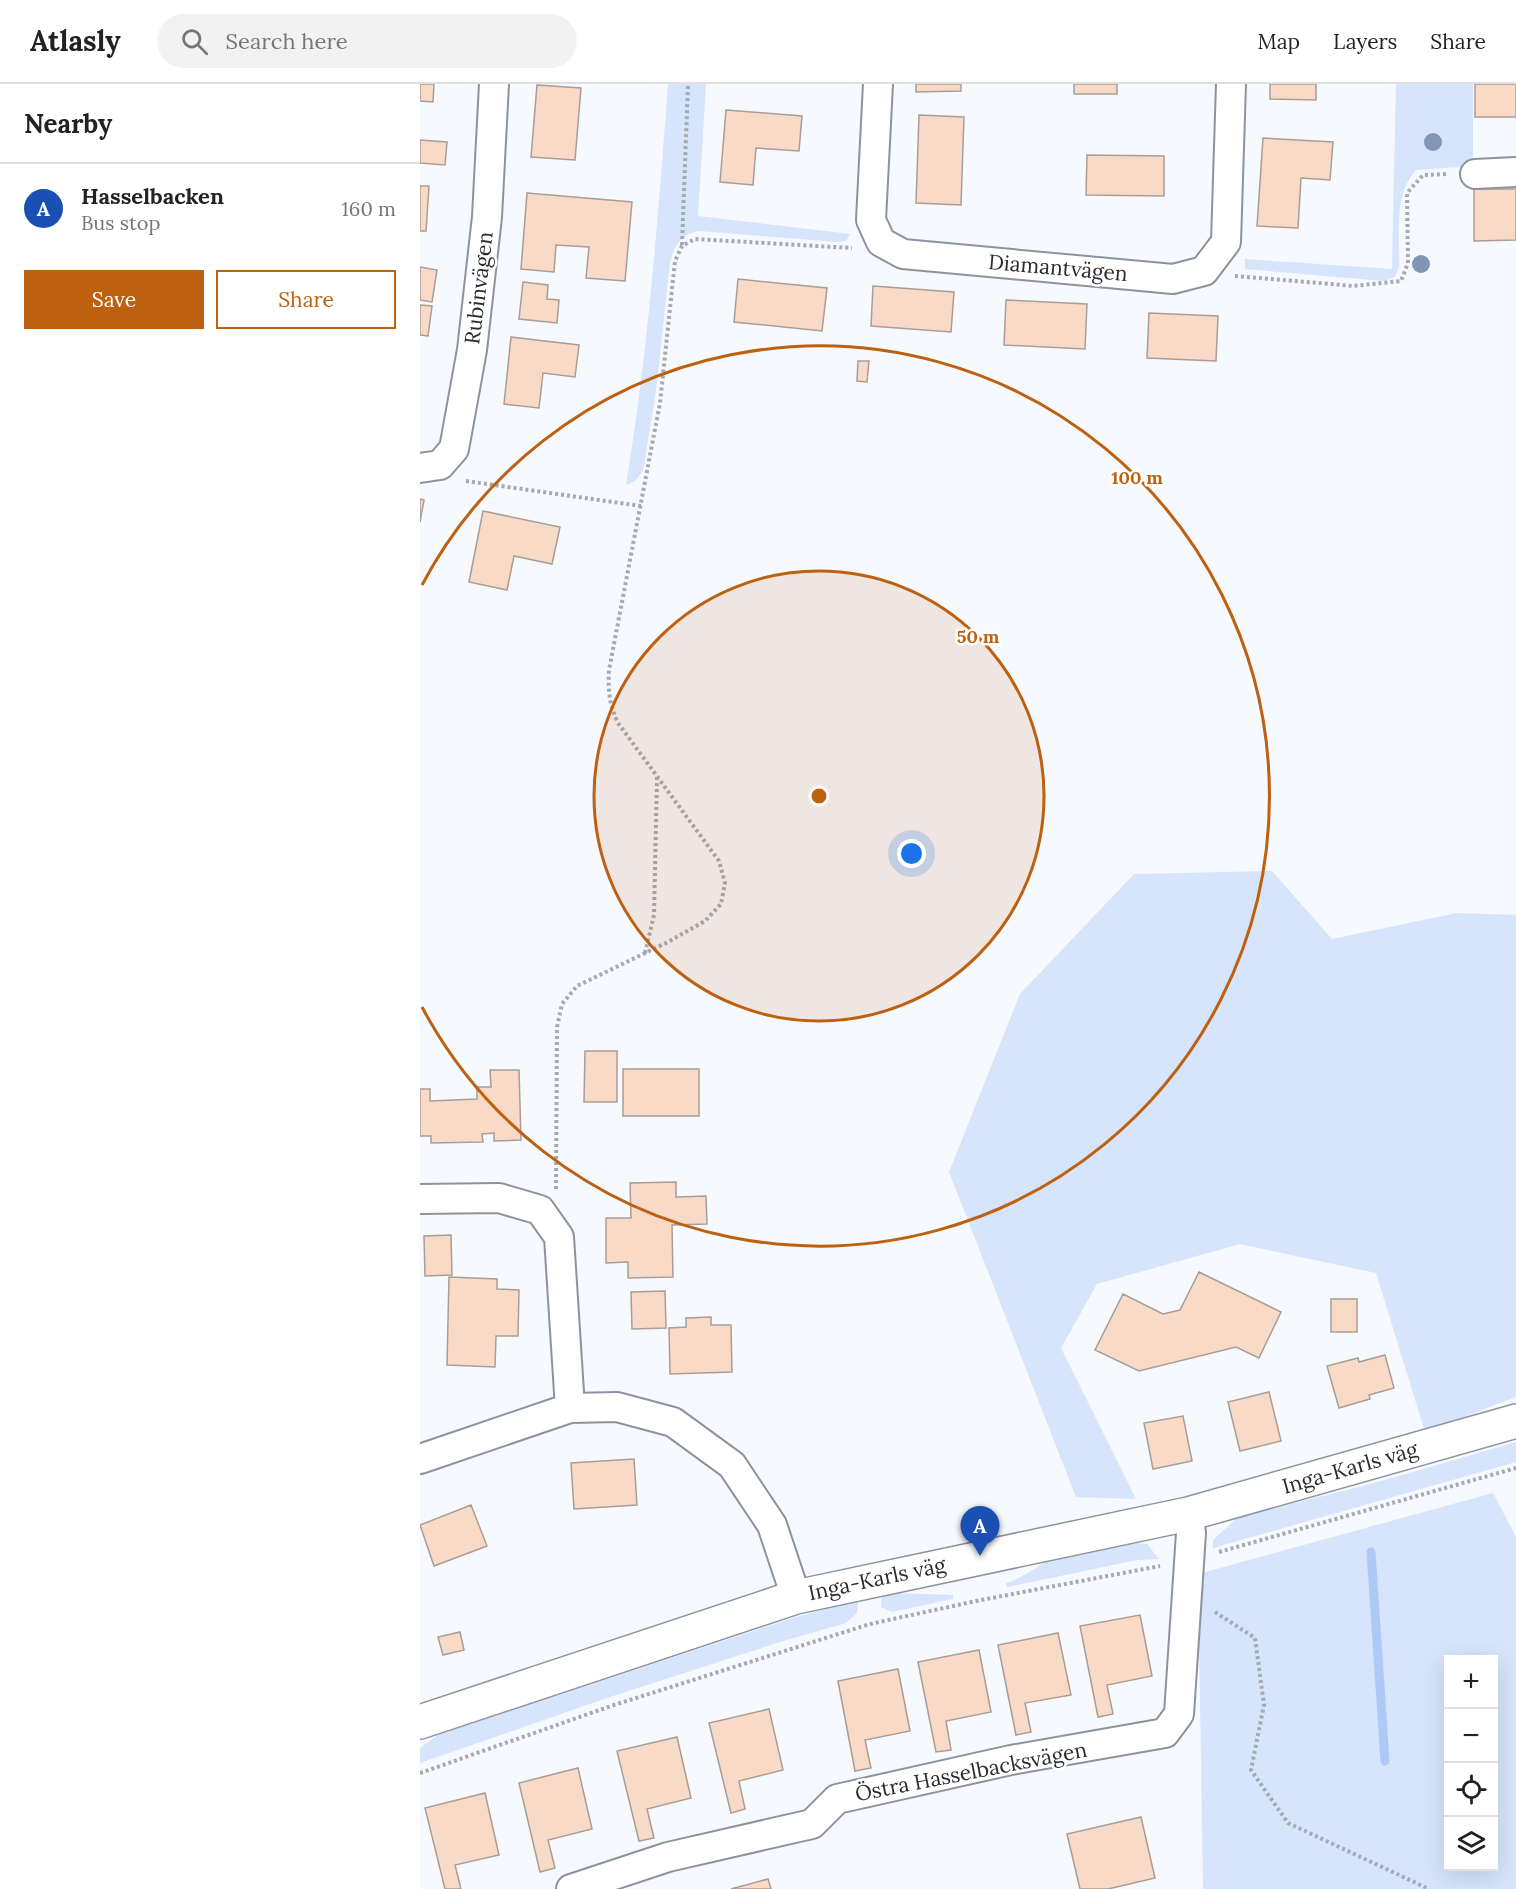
<!DOCTYPE html>
<meta charset="utf-8">
<style>
:root{--surface:#fff;--page:#f2f2f2;--text:#222;--muted:#767676;--line:#e0e0e0;--accent:#bd6010}
body{margin:0;font-family:Lora,serif;background:var(--page);color:var(--text)}
.controls{position:absolute;right:18px;bottom:18px;display:grid;overflow:hidden;border-radius:0px;box-shadow:0 6px 24px #0002}
.controls button{width:54px;height:54px;display:grid;place-items:center;padding:0;border:0;border-bottom:2px solid var(--line);background:var(--surface);color:var(--text);font:30px sans-serif}
.you{position:absolute;left:492px;top:770px;width:21px;height:21px;margin:-15px;border:4px solid #fff;border-radius:50%;background:#1a73e8;box-shadow:0 0 0 9px #1a73e833}
.badge{display:grid;place-items:center;width:39px;height:39px;border-radius:50%;background:var(--accent);color:#fff;font-size:20px;font-weight:700}
.pin{position:absolute;translate:-50% -50px;filter:drop-shadow(0 2px 3px #0008)}
.pin::after{content:'';position:absolute;top:32px;width:21px;height:18px;background:inherit;clip-path:polygon(0 0,100% 0,50% 100%)}
.list{margin:0;padding:0;list-style:none}
h2{display:flex;justify-content:space-between;align-items:center;height:78px;margin:0;padding:0 24px;font-size:26px}
h2 small{font-size:20px;font-weight:400;color:var(--muted)}
.list li{display:grid;grid-template-columns:39px 1fr auto;gap:18px;align-items:center;box-sizing:border-box;height:90px;padding:0 24px;border-top:2px solid var(--line)}
.list b{display:block;font-size:22px;white-space:nowrap}
.list p{margin:0;font-size:20px;white-space:nowrap;color:var(--muted)}
.list em{font-size:20px;font-style:normal;color:var(--muted)}
.actions{display:flex;gap:12px;padding:18px 24px}
.actions a{flex:1;padding:14px 0;border:2px solid var(--accent);border-radius:0px;text-align:center;font-size:21px;color:var(--accent)}
.actions .main{background:var(--accent);color:#fff}
.icon{flex:none;width:33px;height:33px;fill:none;stroke:currentColor;stroke-width:2;stroke-linecap:round;stroke-linejoin:round}
.map{position:relative;flex:none;width:1096px;height:1805px;overflow:hidden}
header{display:flex;align-items:center;gap:36px;box-sizing:border-box;height:84px;padding:0 30px;background:var(--surface);border-bottom:2px solid var(--line)}
header strong{font-size:28px}
nav{display:flex;gap:33px;margin-inline-start:auto;font-size:21px}
.search{width:420px;height:54px;background:var(--page);display:flex;align-items:center;gap:15px;box-sizing:border-box;padding:0 21px;border-radius:33px;color:var(--muted);font-size:22px}
main{display:flex}
aside{flex:1;background:var(--surface)}
.map>svg:first-child{display:block}
.green{fill:#d6e4fc;fill-rule:evenodd}
.lines{fill:none;stroke-linecap:round;stroke-linejoin:round}
.stream{stroke:#afc9f7;stroke-width:9}
.building{fill:#f9dac7;stroke:#a99d96;stroke-width:1.5}
.minor-casing{stroke:#8d939e;stroke-width:32}
.tertiary-casing{stroke:#8d939e;stroke-width:36}
.path{stroke:#a6a9ae;stroke-width:4;stroke-dasharray:3 3;stroke-linecap:butt}
.minor{stroke:#fff;stroke-width:28}
.tertiary{stroke:#fff;stroke-width:33}
.tree{fill:#8395b5}
.ring{fill:none;stroke:#bd6010;stroke-width:3}
.labels{text-anchor:middle;stroke-width:5;stroke-linejoin:round;paint-order:stroke}
.street-label{font-size:21px;fill:#292c30;stroke:#fff}
.centre{fill:#bd6010;stroke:#fff;stroke-width:3}
.ring-label{font-size:18px;text-anchor:middle;font-weight:bold;fill:#bd6010;stroke:#fff;stroke-width:5;stroke-linejoin:round;paint-order:stroke}
</style>
<header>
<strong>Atlasly</strong>
<div class="search"><svg class="icon" aria-label="search" viewBox="0 0 24 24"><circle cx="10" cy="10" r="6"/><path d="M15 15l6 6"/></svg>Search here</div>
<nav><a>Map</a><a>Layers</a><a>Share</a></nav>
</header>
<main>
<aside>
<h2>Nearby<small></small></h2>
<ul class="list">
<li><span class="badge" style="background:#1a4fb4">A</span><div><b>Hasselbacken</b><p>Bus stop</p></div><em>160 m</em></li>
</ul>
<div class="actions"><a class="main">Save</a><a>Share</a></div>
</aside>
<div class="map">
<svg width="1096" height="1805" viewBox="0 0 1096 1805">
<rect width="100%" height="100%" fill="#f6f9fe"/>
<!-- green -->
<path class="green" d="M248 0H286L278 132 430 150 426 157 417 158 280 147C261 150 255 160 250 178L236 307 223 387 215 397 206 401C228 269 238 134 248 0Z
M976 0H1053V82L996 86C973 111 980 151 979 183L975 193 963 197 825 185V175L972 185Z
M852 787 912 855 1037 829 1096 831V1313L1005 1348 956 1189 820 1160 677 1200 641 1264 716 1415 656 1413 529 1088 600 910 714 790Z
M1096 1358V1378L793 1464V1456L817 1434 958 1398Z
M1073 1409 1096 1453V1805H783L778 1490ZM1028 1576H1074V1782H1028Z
M707 1458 727 1460 739 1475 717 1476 587 1503 586 1499C607 1493 619 1479 639 1472 661 1465 685 1463 707 1458Z
M474 1509 533 1511V1515L472 1528 461 1523 462 1512Z
M438 1516 437 1529 426 1539 360 1558 187 1614 0 1679V1664L19 1650 376 1533Z"/>
<g class="lines">
<!-- stream -->
<path class="stream" d="M951 1468 965 1677"/>
</g>
<!-- building -->
<path class="building" d="M0 0H14L13 18 0 17Z
M496 0H541V7L496 8Z
M654 0H697V10H654Z
M850 0H896V16L850 15Z
M1055 0H1096V33H1055Z
M117 1 161 4 155 76 111 73Z
M306 26 382 32 379 67 336 64 333 101 300 98Z
M499 31 544 33 541 121 496 119Z
M843 54 913 58 910 96 881 94 878 144 837 142Z
M0 56 27 58 25 81 0 79Z
M667 71 744 72V112L666 111Z
M0 102H9L6 147H0Z
M1054 105H1096V156L1054 157Z
M107 109 212 118 205 197 166 194 169 163 136 161 134 188 101 185Z
M0 183 17 186 12 218 0 216Z
M318 195 407 204 402 247 314 238Z
M103 198 128 201 127 215 139 216 137 239 99 235Z
M453 202 534 208 531 248 451 242Z
M586 216 667 220 665 265 584 261Z
M0 221 12 222 8 252 0 251Z
M729 229 798 232 796 277 727 274Z
M91 253 159 261 155 293 123 289 119 324 84 320Z
M438 277H449L447 298 437 297Z
M0 415 4 416 0 438Z
M63 427 140 443 132 480 94 472 87 506 49 498Z
M165 967H197V1018H164Z
M203 985H279V1032H203Z
M70 986H99L101 1056 74 1057V1049L62 1050 63 1058 11 1059V1052H0V1005H10V1017L57 1015V1003H71Z
M256 1098V1113L286 1112 287 1140 252 1141 253 1193 208 1194V1178L186 1179V1134H211L210 1099Z
M31 1151 32 1191 5 1192 4 1152Z
M779 1188 861 1228 839 1274 816 1263 719 1287 675 1266 703 1210 743 1230 760 1226Z
M29 1193 77 1195V1205L99 1206 98 1252H76L75 1283 27 1281Z
M245 1207 246 1244 212 1245 211 1208Z
M911 1215H937V1248H911Z
M291 1233V1241H311L312 1288 250 1290 249 1244 266 1243V1234Z
M965 1271 974 1304 949 1311 950 1315 919 1324 907 1282 938 1274 939 1278Z
M849 1308 861 1357 820 1367 808 1318Z
M763 1332 772 1377 733 1385 724 1339Z
M214 1375 217 1421 154 1425 151 1379Z
M51 1421 67 1462 14 1482 0 1441Z
M720 1531 732 1592 687 1601 693 1630 678 1633 660 1542Z
M40 1548 44 1566 23 1571 18 1553Z
M638 1549 651 1611 605 1619 611 1648 596 1651 578 1561Z
M559 1566 571 1628 526 1637 531 1666 516 1668 498 1578Z
M478 1585 490 1647 445 1656 451 1684 435 1687 418 1597Z
M349 1625 363 1686 319 1697 325 1725 311 1729 289 1639Z
M257 1653 271 1714 227 1725 234 1754 219 1757 197 1667Z
M158 1684 172 1745 128 1756 135 1784 120 1788 99 1699Z
M65 1709 79 1771 35 1781 41 1805H25L5 1724Z
M721 1733 735 1794 688 1805H660L647 1750Z
M348 1795 351 1805H311Z"/>
<g class="lines">
<defs>
<path id="minor" d="M458 0 451 136 461 158 483 170 753 195 784 187 806 158 811 0
M1055 90 1096 88
M0 384 20 381 34 365 52 266 67 133 74 0
M0 1115 79 1114 120 1126 139 1153 150 1324
M0 1375 150 1324 197 1323 253 1338 312 1381 352 1441 376 1513
M151 1805 248 1773 392 1740 417 1715 591 1676 745 1649 759 1630 771 1449 768 1430"/>
<path id="tertiary" d="M0 1638 376 1513 768 1430 1096 1337"/>
</defs>
<!-- minor casing -->
<use href="#minor" class="minor-casing"/>
<!-- tertiary casing -->
<use href="#tertiary" class="tertiary-casing"/>
<!-- path -->
<path class="path" d="M262 161 268 0
M815 192 933 202 981 197 988 179 987 109 1003 91 1028 90
M46 397 221 422
M225 869 234 831 237 693
M136 1105 137 943 142 920 157 902 248 858 285 837 301 820 305 799 299 777 198 639C189 620 188 607 189 586L240 319 255 177 262 162 275 155 432 164
M799 1468 1096 1384
M795 1528 835 1554 844 1621 831 1686 868 1739 1009 1805
M0 1689 194 1621 450 1540 556 1517 740 1482"/>
<!-- minor -->
<use href="#minor" class="minor"/>
<!-- tertiary -->
<use href="#tertiary" class="tertiary"/>
</g>
<!-- trees -->
<g class="tree">
<circle cx="1013" cy="58" r="9"/>
<circle cx="1001" cy="180" r="9"/>
</g>
<!-- distance rings -->
<circle cx="399" cy="712" r="225" fill="#bd6010" fill-opacity=".12"/>
<g class="ring">
<circle cx="399" cy="712" r="225"/>
<path d="M2 501A450 450 0 1 1 2 923"/>
</g>
<g class="labels">
<!-- street labels -->
<g class="street-label">
<text transform="translate(638 184) rotate(5)" y="7">Diamantvägen</text>
<text transform="translate(59 204) rotate(-83)" y="7">Rubinvägen</text>
<text transform="translate(930 1384) rotate(-16)" y="7">Inga-Karls väg</text>
<text transform="translate(457 1495) rotate(-12)" y="7">Inga-Karls väg</text>
<text transform="translate(551 1688) rotate(-11)" y="7">Östra Hasselbacksvägen</text>
</g>
</g>
<circle cx="399" cy="712" r="9" class="centre"/>
<g class="ring-label">
<text x="717" y="400">100 m</text>
<text x="558" y="559">50 m</text>
</g>
</svg>
<div class="controls">
<button>+</button>
<button>−</button>
<button><svg class="icon" aria-label="locate" viewBox="0 0 24 24"><circle cx="12" cy="12" r="6"/><path d="M12 2v4M12 18v4M2 12h4M18 12h4"/></svg></button>
<button><svg class="icon" aria-label="layers" viewBox="0 0 24 24"><path d="M12 4l9 5-9 5-9-5zM3 14l9 5 9-5"/></svg></button>
</div>
<div class="you"></div>
<div class="pin badge" style="left:560px;top:1472px;background:#1a4fb4">A</div>
</div>
</main>
